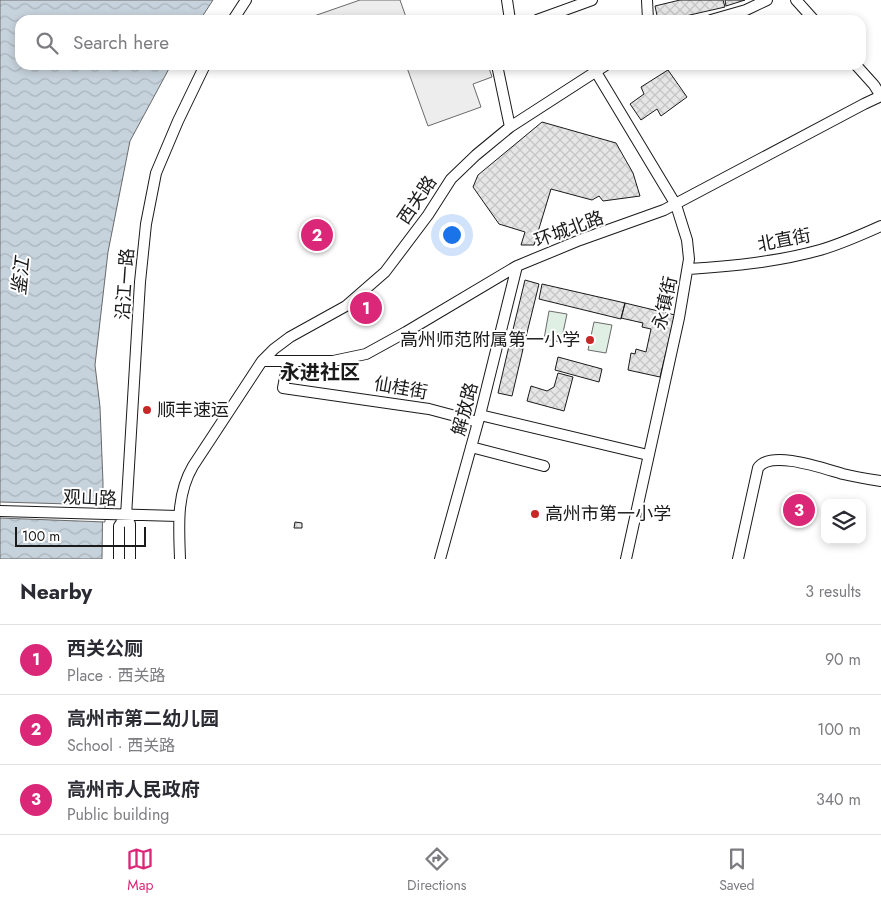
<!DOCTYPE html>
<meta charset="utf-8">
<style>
:root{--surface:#fff;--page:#f7f7f7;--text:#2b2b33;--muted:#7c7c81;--line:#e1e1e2;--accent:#db2777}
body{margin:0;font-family:Jost,"Noto Sans SC",sans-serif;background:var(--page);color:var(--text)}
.controls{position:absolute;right:15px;bottom:15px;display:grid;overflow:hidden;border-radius:10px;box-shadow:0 2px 8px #0003}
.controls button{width:45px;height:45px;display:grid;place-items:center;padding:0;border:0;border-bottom:1px solid var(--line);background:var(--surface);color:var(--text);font:25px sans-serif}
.scale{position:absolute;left:15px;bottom:12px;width:131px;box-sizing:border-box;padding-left:5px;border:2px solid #1a1a1a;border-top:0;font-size:14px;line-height:18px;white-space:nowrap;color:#1a1a1a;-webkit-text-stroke:4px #fff;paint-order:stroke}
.you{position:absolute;left:451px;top:234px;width:18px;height:18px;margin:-12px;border:4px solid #fff;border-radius:50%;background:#1a73e8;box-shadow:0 0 0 8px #1a73e833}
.badge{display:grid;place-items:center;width:32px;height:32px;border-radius:50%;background:var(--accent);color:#fff;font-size:16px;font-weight:700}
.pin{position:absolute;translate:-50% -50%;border:2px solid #fff;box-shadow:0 1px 5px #0006}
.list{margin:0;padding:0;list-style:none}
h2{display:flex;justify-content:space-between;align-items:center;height:65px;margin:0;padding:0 20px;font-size:21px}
h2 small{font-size:16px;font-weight:400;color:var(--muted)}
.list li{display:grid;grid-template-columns:32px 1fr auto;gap:15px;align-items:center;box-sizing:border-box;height:70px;padding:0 20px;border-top:1px solid var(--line)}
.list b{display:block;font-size:19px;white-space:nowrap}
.list p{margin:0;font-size:16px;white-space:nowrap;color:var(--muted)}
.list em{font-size:16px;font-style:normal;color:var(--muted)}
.icon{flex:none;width:28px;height:28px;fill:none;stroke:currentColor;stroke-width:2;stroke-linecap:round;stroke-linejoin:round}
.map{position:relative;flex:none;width:881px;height:559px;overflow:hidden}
.search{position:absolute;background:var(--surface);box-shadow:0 2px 8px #0003;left:15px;right:15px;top:15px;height:55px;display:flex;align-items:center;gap:12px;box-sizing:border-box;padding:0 18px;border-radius:15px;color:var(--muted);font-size:19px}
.sheet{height:275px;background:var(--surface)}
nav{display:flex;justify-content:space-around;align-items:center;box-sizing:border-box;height:70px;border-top:1px solid var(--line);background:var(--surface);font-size:14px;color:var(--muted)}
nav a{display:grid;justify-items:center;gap:2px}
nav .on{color:var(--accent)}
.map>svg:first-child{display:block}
.pitch{fill:#e0efe3;stroke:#6a6a6a}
.parking{fill:#ededed;stroke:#6a6a6a}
.water{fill:url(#water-waves);stroke:#6a6a6a}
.pier{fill:#fff;stroke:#6a6a6a}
.building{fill:url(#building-cross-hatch);stroke:#1a1a1a}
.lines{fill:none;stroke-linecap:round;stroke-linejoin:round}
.minor-casing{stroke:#1a1a1a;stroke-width:12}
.minor{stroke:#fff;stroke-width:10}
.poi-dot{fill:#c62828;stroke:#fff;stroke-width:2}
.labels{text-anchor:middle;stroke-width:4;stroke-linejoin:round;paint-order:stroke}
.street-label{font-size:18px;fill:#1a1a1a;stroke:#fff}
.poi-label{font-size:18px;fill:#1a1a1a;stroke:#fff;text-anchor:start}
.water-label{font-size:19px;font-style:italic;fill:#1a1a1a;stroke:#fff}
.quarter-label{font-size:20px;font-weight:bold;fill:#1a1a1a;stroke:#fff}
</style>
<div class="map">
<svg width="881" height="559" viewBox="0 0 881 559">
<defs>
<pattern id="water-waves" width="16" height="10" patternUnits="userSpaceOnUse" patternTransform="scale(1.25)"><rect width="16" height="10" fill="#c6d2dc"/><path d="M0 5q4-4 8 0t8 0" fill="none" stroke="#aab4bc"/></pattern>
<pattern id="building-cross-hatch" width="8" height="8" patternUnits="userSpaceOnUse" patternTransform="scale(1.25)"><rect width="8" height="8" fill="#e6e6e6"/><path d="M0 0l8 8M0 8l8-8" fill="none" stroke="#c5c5c5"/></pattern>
</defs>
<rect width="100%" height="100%" fill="#fff"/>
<!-- pitch -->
<path class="pitch" d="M549 311 567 314 561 342 544 339Z
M594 322 612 325 606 353 588 350Z"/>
<!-- parking -->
<path class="parking" d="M360 0H400L407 20H316L314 16Z
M406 65H488L492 77 473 84 481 107 428 126Z"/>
<!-- water -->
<path class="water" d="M0 0H213L200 20H20V65H171L130 141 108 252 95 365 100 407 103 483 102 559H0Z"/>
<!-- pier -->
<path class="pier" d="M0 502 105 505V522L0 518Z"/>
<!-- building -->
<path class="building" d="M680 0H723L725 7 668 20H658L655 6Z
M725 0H745L726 6Z
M668 70 687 97 661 116 657 109 641 120 630 104 644 94 641 87Z
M542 122 616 143 633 173 640 196 603 201 599 196 592 200 551 189 534 245H521L525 232 499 224 473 187 478 175Z
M525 280 539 284 523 349 509 346Z
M542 284 625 303 621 319 539 299Z
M368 300 374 307 361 318 356 311Z
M625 303 675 315 660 377 628 370 631 353 635 354 636 349 646 352 651 329 642 327 643 323 621 318Z
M509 346 523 349 512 396 498 393Z
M558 357 602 369 599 382 555 370Z
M558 373 573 377 564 411 527 401 531 386 547 391 554 387Z
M295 522 302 523V528H294Z"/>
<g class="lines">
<defs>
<path id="minor" d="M507 0 510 20
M647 0 648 20
M796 0 814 20
M233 20 246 0
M537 20 592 0
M711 20 746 10 767 0
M497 65 510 127
M856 65 874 85 881 96
M596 72 676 205 687 240 689 259 679 318 626 559
M689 269C733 266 777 262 820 250 841 244 861 235 881 226
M262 361H333L366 354 406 332 517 266 580 240 664 210 864 104 881 96
M288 362 283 388 429 409 478 422
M480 415 648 455
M471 447 544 466
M0 511 178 516
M126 516 130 524V559
M119 559V526L126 516 140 282 146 224 156 173 178 121 205 65
M180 559C179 526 176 495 193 466L262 361 274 349 290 337 346 306 385 272 428 215 451 179 476 155 510 127 606 65
M440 559 480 415 517 266
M738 559 758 468C770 449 825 469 843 474 855 477 868 479 881 481"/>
</defs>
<!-- minor casing -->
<use href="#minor" class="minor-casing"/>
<!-- minor -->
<use href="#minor" class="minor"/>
</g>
<!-- markers -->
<g class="poi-dot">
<circle cx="590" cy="340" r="5"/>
<circle cx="147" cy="410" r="5"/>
<circle cx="535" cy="514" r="5"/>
</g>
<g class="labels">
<!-- street labels -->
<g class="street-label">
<text transform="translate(417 200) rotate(-56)" y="6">西关路</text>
<text transform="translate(569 229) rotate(-20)" y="6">环城北路</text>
<text transform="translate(784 240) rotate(-11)" y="6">北直街</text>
<text transform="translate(125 284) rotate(-86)" y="6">沿江一路</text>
<text transform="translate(665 303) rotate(-77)" y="6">永镇街</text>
<text transform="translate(401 388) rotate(10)" y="6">仙桂街</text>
<text transform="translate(465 409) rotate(-75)" y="6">解放路</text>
<text transform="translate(90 498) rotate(2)" y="6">观山路</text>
</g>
<!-- poi labels -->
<g class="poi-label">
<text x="580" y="346" text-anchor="end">高州师范附属第一小学</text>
<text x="157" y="416">顺丰速运</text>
<text x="545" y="520">高州市第一小学</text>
</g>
<!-- water labels -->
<g class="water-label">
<text transform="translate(20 276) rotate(-84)" y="7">鉴江</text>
</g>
<!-- quarter labels -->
<g class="quarter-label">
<text x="320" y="379">永进社区</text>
</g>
</g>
</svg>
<div class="controls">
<button><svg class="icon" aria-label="layers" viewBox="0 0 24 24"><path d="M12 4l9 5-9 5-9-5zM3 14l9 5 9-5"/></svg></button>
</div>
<div class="scale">100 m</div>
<div class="you"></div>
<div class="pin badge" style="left:366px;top:308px">1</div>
<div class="pin badge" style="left:317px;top:235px">2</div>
<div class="pin badge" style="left:799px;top:510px">3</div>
<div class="search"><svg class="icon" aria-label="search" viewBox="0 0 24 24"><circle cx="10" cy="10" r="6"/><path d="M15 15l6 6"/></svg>Search here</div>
</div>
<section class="sheet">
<h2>Nearby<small>3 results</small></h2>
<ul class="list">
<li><span class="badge">1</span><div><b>西关公厕</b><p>Place · 西关路</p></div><em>90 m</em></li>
<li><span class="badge">2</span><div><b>高州市第二幼儿园</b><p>School · 西关路</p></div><em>100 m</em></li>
<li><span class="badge">3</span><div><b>高州市人民政府</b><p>Public building</p></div><em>340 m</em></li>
</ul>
</section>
<nav>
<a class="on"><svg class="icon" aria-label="map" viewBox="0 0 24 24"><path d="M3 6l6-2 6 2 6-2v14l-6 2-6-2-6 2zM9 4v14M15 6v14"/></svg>Map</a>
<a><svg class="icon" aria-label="directions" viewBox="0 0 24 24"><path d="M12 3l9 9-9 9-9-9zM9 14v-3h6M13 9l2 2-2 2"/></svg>Directions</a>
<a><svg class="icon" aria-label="saved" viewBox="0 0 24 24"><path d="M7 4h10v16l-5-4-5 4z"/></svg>Saved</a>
</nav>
